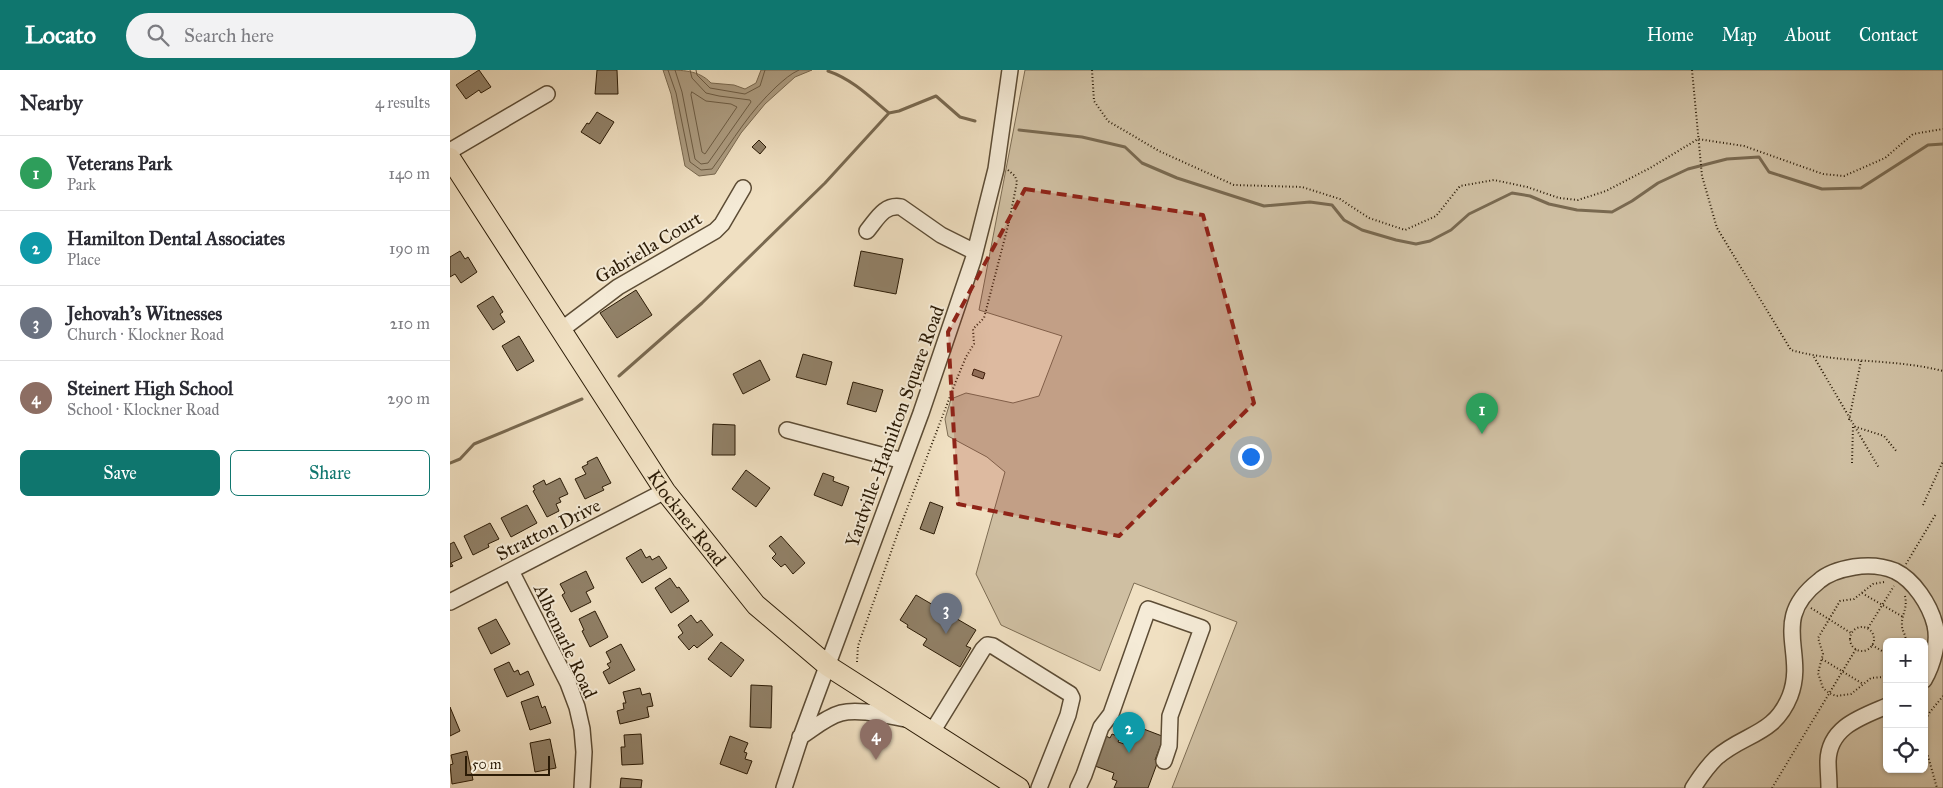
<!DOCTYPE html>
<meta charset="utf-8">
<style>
:root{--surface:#fff;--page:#f2f2f3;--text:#2b2b33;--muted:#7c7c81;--line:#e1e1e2;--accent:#0f766e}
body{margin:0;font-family:"IM FELL Great Primer",serif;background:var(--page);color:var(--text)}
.controls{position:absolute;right:15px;bottom:15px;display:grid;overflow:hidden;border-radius:8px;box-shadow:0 1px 4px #0004}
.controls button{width:45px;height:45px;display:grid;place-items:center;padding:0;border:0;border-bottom:1px solid var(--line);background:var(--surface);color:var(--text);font:25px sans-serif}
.scale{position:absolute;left:15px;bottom:12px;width:85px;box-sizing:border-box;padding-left:5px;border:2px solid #2b1b06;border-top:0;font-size:14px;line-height:18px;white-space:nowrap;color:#2b1b06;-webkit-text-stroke:4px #f5ebd7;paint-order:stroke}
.you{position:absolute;left:800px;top:386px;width:18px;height:18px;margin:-12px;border:4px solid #fff;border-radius:50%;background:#1a73e8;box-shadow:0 0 0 8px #1a73e833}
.badge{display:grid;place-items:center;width:32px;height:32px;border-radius:50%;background:var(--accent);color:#fff;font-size:16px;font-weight:700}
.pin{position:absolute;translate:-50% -41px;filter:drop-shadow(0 1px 2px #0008)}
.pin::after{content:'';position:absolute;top:26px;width:18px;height:15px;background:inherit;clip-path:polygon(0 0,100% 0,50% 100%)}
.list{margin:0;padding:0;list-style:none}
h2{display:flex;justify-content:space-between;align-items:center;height:65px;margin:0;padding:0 20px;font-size:21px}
h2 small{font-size:16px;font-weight:400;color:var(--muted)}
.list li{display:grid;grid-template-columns:32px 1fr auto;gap:15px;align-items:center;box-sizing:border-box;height:75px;padding:0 20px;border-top:1px solid var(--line)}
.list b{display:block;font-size:19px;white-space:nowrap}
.list p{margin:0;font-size:16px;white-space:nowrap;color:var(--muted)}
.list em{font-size:16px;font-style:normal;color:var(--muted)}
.actions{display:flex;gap:10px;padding:15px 20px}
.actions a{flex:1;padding:11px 0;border:1px solid var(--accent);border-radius:8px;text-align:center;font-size:18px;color:var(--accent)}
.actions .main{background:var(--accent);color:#fff}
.icon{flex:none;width:28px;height:28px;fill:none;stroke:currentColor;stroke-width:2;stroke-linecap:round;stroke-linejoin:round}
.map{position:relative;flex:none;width:1493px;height:718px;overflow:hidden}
header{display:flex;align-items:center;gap:30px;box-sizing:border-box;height:70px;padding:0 25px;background:var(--accent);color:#fff}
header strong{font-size:24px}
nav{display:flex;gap:28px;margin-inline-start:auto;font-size:18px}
.search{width:350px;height:45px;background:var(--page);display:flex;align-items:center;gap:12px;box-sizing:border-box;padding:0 18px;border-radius:28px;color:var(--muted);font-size:19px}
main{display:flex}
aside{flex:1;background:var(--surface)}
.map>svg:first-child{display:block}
.green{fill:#cfbfa2;stroke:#7d6d54;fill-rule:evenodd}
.water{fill:#ad9d82;stroke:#796950}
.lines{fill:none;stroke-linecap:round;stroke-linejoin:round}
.shore{stroke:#6c5c44;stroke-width:1}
.stream{stroke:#796950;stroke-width:3}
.building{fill:#918168;stroke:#2b1b06}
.minor-casing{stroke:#5c4c35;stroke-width:18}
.major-casing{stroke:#2b1b06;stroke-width:22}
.path{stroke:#2b1b06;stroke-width:2;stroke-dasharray:1 2.5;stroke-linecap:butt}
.minor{stroke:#f5ebd7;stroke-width:15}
.major{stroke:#f0e0c2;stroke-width:20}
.marked{fill:#8f2418;fill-opacity:0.2;stroke:#8f2418;stroke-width:4;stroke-dasharray:10 6;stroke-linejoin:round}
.labels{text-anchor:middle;stroke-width:4;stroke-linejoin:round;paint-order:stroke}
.street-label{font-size:19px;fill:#2b1b06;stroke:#f5ebd7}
</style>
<header>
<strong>Locato</strong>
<div class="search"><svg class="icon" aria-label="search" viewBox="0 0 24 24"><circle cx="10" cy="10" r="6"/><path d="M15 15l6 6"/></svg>Search here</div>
<nav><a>Home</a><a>Map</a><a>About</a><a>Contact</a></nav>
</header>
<main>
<aside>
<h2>Nearby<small>4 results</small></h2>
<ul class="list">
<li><span class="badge" style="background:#2e9e5b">1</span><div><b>Veterans Park</b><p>Park</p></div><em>140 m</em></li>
<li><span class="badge" style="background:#0f9aa8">2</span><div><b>Hamilton Dental Associates</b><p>Place</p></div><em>190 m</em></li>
<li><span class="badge" style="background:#6b7280">3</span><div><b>Jehovah's Witnesses</b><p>Church · Klockner Road</p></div><em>210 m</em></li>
<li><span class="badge" style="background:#8d6e63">4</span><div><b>Steinert High School</b><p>School · Klockner Road</p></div><em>290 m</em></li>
</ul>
<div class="actions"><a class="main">Save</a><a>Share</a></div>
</aside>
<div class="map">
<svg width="1493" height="718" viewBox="0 0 1493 718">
<rect width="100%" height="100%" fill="#f0e0c2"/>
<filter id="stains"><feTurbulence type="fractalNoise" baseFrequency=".004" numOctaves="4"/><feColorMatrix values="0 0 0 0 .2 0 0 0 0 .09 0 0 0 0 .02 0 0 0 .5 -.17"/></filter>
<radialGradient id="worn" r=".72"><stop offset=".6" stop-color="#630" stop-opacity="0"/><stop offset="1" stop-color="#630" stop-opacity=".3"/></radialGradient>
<!-- green -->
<path class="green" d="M575 0H1493V718H722L787 552 684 513 650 601 551 555 526 504 555 402 537 387 498 366 495 349 501 329 516 323 563 333 589 326 612 266 529 240ZM1437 572H1474V699H1437Z"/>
<!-- water -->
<path class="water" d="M213 0C232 0 249 0 261 13L284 15 295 19 306 13 311 0H362L345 7 315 34 291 63 265 104 249 106 235 96 221 24Z"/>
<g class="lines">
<!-- shore -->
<path class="shore" d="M218 0 226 23 240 92 251 100 262 99C284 69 299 42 327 16 334 10 340 4 349 0
M225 0 232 22 245 89 251 94 258 93 301 32 300 30 269 26 256 23 242 8 240 0
M246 0 247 5 260 18 295 24 310 16 315 0
M242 22 256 31 281 34 287 37 255 84 252 82 241 25Z"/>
<!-- stream -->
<path class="stream" d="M378 1C402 9 420 27 439 43L449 41 486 26 510 47 525 51
M569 60 632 67 675 77 692 93 727 108 814 136 860 132 882 135 894 150 912 160 946 170 966 174 980 171 1001 160 1019 144 1062 123 1080 126 1099 134 1127 140 1162 142 1182 131 1208 113 1238 99 1277 89 1309 87 1319 102 1372 119 1411 118 1478 75 1493 74
M169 306 252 233 375 113 439 43
M0 393 10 389 24 374 132 329"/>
</g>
<!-- building -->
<path class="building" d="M29 0 41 17 31 23 29 20 16 29 6 15Z
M147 0H167L168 24H145Z
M147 42 164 52 150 74 131 62 137 53 139 54Z
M309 70 316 77 310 84 302 77Z
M10 181 15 189 18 187 27 202 11 213 5 204 0 207V187Z
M411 181 453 189 446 224 404 216Z
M186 220 202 245 167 268 150 243Z
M43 226 53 242 50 244 55 252 43 260 27 236Z
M69 266 84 291 67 301 52 276Z
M353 284 382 292 376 315 346 307Z
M310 290 320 310 293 324 283 304Z
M524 299 535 303 533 309 522 305Z
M403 312 433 320 426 342 397 334Z
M263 354 285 355V385H262Z
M147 387 161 413 152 417 154 420 135 429 125 409 136 404 132 397 138 394 137 392Z
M296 400 320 418 306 437 282 419Z
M373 403 384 407 383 411 399 417 392 436 364 425Z
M110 408 118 424 109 428 111 432 106 434 109 441 97 447 83 421 85 420 83 416 94 410 96 415Z
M480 432 493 437 484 464 470 459Z
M77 435 87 453 61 467 51 448Z
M40 453 49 469 38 474 39 477 23 485 14 466Z
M331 466 355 493 343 504 335 494 331 497 322 488 326 484 319 476Z
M4 472 12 488 1 493 3 496 0 497V474Z
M191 479 196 488 200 486 202 490 209 486 217 498 192 513 176 488Z
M136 501 144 518 136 522 141 532 121 542 112 525 115 523 110 514Z
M220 508 227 518 229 517 239 531 221 543 205 518Z
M466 525 526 560 516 576 521 578 510 597 473 575 477 569 457 557 458 555 450 550Z
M145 541 158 567 140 577 132 561 134 560 129 549Z
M241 545 247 553 251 550 263 565 247 578 244 575 239 580 228 567 233 563 228 555Z
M46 549 60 574 41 584 28 558Z
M271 572 294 590 281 607 258 589Z
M171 574 185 600 159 614 153 602 160 598 157 594 161 592 156 582Z
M59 592 64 602 68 600 70 605 78 601 84 615 57 627 44 599Z
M301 615 322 616 321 658 300 657Z
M190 618 192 625 200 623 203 636 197 637 199 647 170 654 167 641 174 639 173 633H176L173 622Z
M88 626 92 638 95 636 101 653 80 660 71 632Z
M0 637 10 661 0 666Z
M691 658 712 666 713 669 705 690 708 691 698 718H664L667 711 662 709 664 703 645 696 656 666 660 668 662 664 670 667 668 672 681 676 687 659Z
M191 664 193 694 172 695 171 677H175L174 665Z
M280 666 298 673 294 682 297 683 295 689 302 691 297 704 270 694Z
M100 669 106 698 85 702 80 673Z
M17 681 23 710 2 714 0 695 3 694 1 685Z
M171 708 192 710 191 718H170Z"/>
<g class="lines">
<defs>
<path id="minor" d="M0 81 97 24
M417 161C427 149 434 134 451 137L491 165 525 182
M111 260 168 217 265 161 272 154 293 118
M337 360 453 391
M61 501 118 613 127 637 132 659 134 682 132 718
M0 532 215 421
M482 662 533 579 537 575 543 576 620 624 622 628 618 645 589 718
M350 667C363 659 376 647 391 643 409 638 438 646 456 649
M334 718 349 672 471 343 523 190 546 99 560 0
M628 718 634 705 651 657 661 644 698 539 752 558 720 646 719 676 714 691
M1243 718C1250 707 1257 697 1266 688 1294 663 1324 666 1340 626 1357 582 1319 550 1369 511 1378 503 1392 499 1404 497 1417 495 1433 496 1445 501 1464 510 1480 535 1485 555 1489 573 1483 594 1474 610
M1379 718C1379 709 1378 700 1378 691 1379 657 1411 647 1437 636"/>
<g id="major">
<path id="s1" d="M0 88 215 421 306 535 378 596 569 718"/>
</g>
</defs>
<!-- minor casing -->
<use href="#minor" class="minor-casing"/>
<!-- major casing -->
<use href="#major" class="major-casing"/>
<!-- path -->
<path class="path" d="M642 0 644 31 658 51 709 81 784 115 852 117 890 129 919 148 955 160 986 146 1010 116 1044 110 1077 117 1109 128 1128 130 1156 121 1200 98 1248 69 1294 76 1373 104 1394 106 1435 88 1463 64 1493 59
M1242 0 1252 106 1267 158 1341 280C1390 294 1443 288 1493 301
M1364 287 1429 398
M1399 350 1411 291
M1402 393 1403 356 1434 366 1447 382
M1473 435 1493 391
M1456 494 1486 444
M1434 512 1423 514 1404 529 1390 531 1368 568 1373 584 1368 603 1373 618 1379 623 1386 626 1401 624 1421 608 1433 607 1437 603
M1412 523 1453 547
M1455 526C1458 539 1451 545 1452 556 1452 562 1457 565 1455 572
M1361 538 1401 563
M1400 569a12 12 0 1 1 24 0a12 12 0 1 1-24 0Z
M1418 558 1444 516
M1422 575 1437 584
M1372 589 1413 614
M407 592 408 576 447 465 506 311 516 287 524 274 523 259 534 248 559 152 567 112 565 106 558 100
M1474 652 1480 642 1493 626
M1474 672 1487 718
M1322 718 1406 579"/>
<!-- minor -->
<use href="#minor" class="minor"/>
<!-- major -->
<use href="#major" class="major"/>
</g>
<!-- marked area -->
<path class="marked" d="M575 119 753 145 804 333 669 466 508 434 498 262Z"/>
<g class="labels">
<!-- street labels -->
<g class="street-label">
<text transform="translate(198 177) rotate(-31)" y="7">Gabriella Court</text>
<text transform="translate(444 356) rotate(-70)" y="7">Yardville-Hamilton Square Road</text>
<text dy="7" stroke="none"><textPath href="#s1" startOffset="431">Klockner Road</textPath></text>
<text transform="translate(98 459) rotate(-27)" y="7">Stratton Drive</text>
<text transform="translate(116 571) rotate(65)" y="7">Albemarle Road</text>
</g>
</g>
<rect width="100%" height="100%" filter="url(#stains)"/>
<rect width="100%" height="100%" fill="url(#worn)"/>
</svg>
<div class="controls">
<button>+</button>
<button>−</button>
<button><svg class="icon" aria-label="locate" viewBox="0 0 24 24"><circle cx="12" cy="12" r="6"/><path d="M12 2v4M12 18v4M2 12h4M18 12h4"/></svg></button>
</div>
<div class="scale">50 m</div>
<div class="you"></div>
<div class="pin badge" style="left:1032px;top:364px;background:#2e9e5b">1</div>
<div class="pin badge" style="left:679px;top:683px;background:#0f9aa8">2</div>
<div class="pin badge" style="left:496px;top:564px;background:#6b7280">3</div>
<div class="pin badge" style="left:426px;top:690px;background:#8d6e63">4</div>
</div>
</main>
